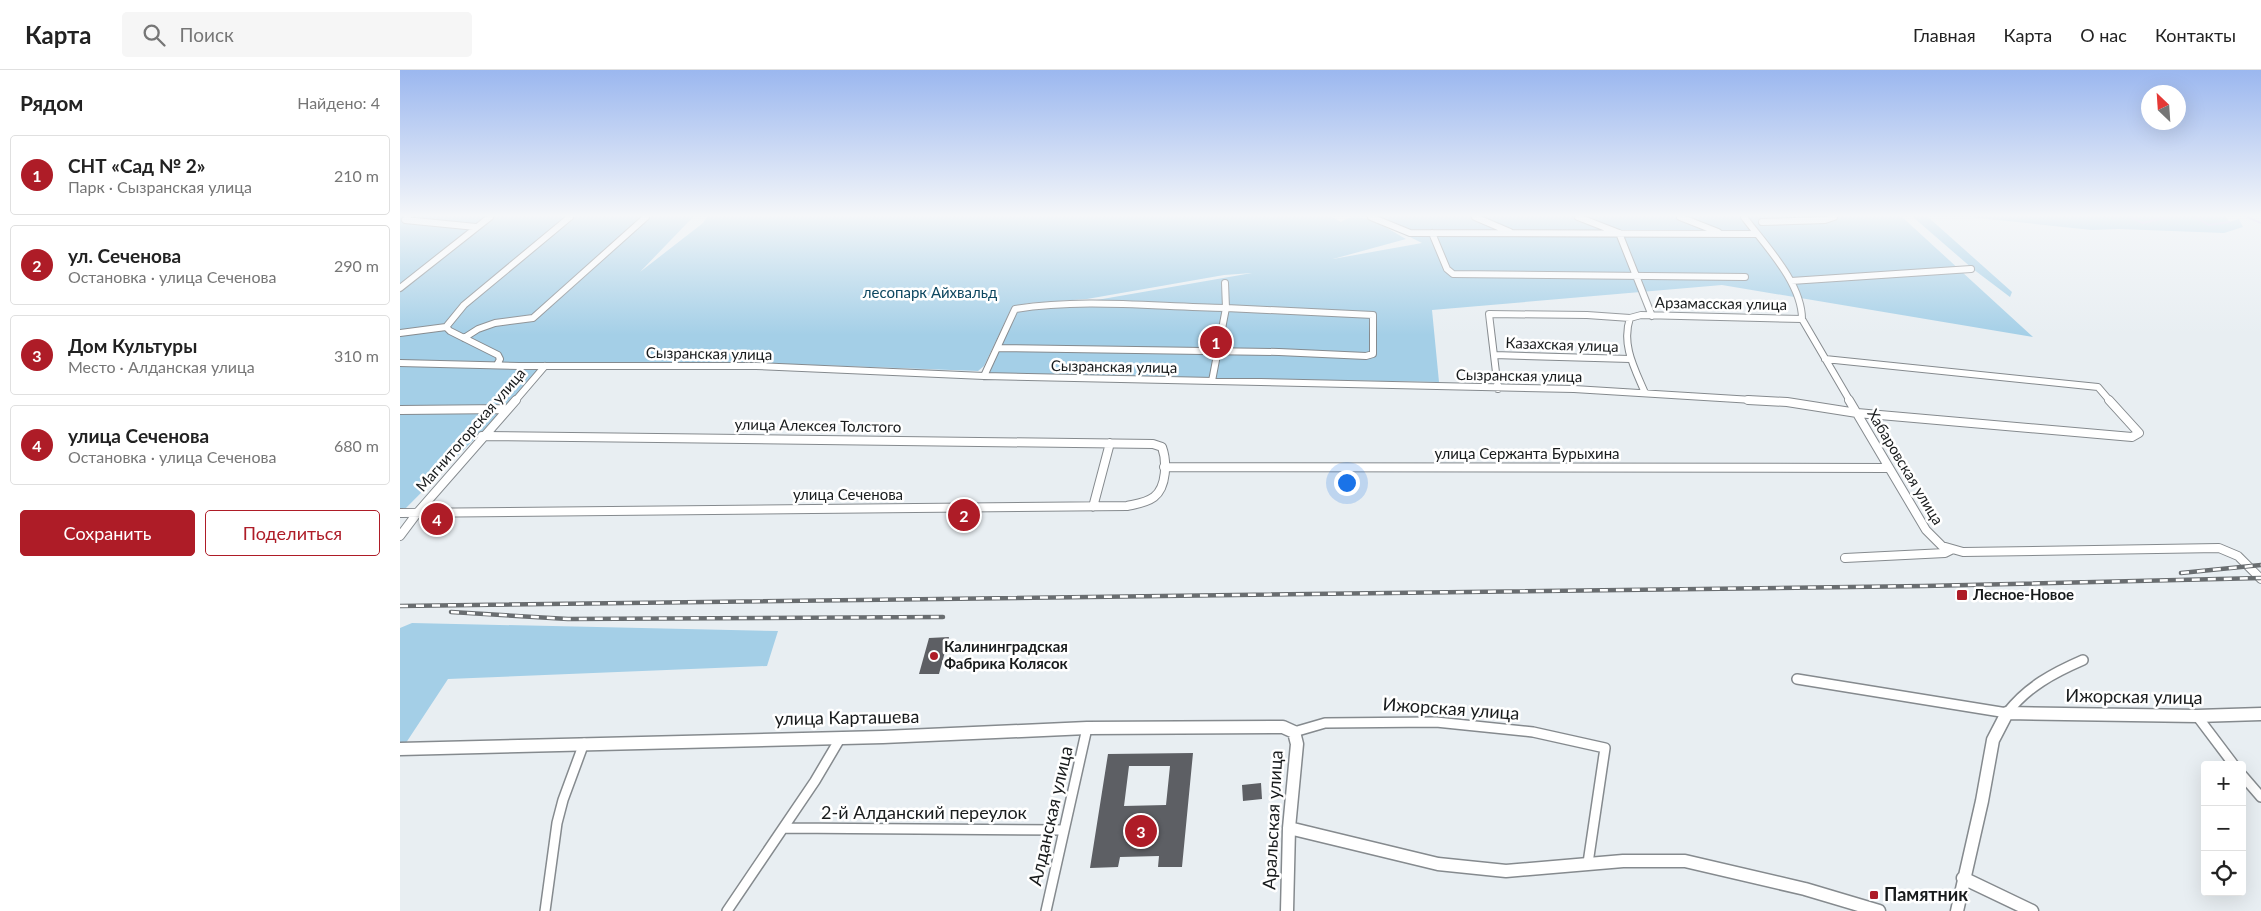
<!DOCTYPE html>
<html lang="ru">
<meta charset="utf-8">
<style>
:root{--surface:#fff;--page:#f6f6f6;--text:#222;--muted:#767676;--line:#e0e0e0;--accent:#ae1c27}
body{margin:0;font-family:Lato,sans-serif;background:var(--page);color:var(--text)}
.controls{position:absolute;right:15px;bottom:15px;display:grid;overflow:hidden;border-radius:5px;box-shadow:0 5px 20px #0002}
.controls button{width:45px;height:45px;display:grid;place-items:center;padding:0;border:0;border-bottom:1px solid var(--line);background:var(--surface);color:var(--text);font:25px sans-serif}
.compass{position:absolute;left:1741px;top:15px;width:45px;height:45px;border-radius:50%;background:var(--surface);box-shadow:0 5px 20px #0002;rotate:335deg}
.you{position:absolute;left:946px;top:412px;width:18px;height:18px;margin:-12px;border:4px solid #fff;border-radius:50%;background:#1a73e8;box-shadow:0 0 0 8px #1a73e833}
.badge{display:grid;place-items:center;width:32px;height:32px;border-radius:50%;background:var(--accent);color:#fff;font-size:16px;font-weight:700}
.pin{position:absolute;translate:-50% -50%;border:2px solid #fff;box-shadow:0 1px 5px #0006}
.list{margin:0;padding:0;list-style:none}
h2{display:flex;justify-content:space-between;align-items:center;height:65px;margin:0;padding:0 20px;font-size:21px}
h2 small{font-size:16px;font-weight:400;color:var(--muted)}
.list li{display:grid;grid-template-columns:32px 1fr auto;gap:15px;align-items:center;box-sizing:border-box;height:80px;margin:0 10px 10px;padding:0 10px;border:1px solid var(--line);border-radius:5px}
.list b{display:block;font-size:19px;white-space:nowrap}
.list p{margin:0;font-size:16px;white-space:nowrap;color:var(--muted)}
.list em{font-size:16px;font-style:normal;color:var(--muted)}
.actions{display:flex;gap:10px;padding:15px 20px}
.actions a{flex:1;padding:11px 0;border:1px solid var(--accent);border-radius:5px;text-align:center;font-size:18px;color:var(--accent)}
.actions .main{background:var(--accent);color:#fff}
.icon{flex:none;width:28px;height:28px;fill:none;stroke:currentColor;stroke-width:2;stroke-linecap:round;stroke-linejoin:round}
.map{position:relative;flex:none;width:1861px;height:841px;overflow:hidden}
header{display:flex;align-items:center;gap:30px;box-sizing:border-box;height:70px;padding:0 25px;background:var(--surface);border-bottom:1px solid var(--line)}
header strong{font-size:24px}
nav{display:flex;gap:28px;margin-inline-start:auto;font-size:18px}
.search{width:350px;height:45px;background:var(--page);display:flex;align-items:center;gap:12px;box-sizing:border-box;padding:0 18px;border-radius:5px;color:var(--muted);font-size:19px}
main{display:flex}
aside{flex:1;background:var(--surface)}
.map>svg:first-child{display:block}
.green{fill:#a4cfe7;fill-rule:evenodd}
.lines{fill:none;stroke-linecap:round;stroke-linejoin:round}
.stream{stroke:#c7bbf9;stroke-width:2}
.building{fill:#5d5f64;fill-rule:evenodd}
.street-far2-casing{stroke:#858a8e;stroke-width:8}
.street-far1-casing{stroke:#858a8e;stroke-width:10}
.street-casing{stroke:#858a8e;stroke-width:12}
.secondary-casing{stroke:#858a8e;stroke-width:15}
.street-far2{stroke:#fff;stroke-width:6}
.street-far1{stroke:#fff;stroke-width:8}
.street{stroke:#fff;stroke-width:9}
.secondary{stroke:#fff;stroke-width:12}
.rail-casing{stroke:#696d70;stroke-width:4.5}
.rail{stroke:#fff;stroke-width:2.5;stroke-dasharray:8;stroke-linecap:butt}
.poi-dot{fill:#ae1c27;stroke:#fff;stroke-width:2}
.labels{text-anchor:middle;stroke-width:5;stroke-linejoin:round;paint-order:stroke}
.park-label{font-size:15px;fill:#0d4760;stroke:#fff}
.street-label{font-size:15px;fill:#181b1c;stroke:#fff}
.poi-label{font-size:15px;font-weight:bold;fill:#181b1c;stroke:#fff;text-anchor:start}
.near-street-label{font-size:18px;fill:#181b1c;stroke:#fff}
.near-poi-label{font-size:18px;font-weight:bold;fill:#181b1c;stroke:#fff;text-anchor:start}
</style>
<header>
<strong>Карта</strong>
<div class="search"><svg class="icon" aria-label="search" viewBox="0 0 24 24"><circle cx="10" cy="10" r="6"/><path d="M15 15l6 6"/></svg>Поиск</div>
<nav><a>Главная</a><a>Карта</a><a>О нас</a><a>Контакты</a></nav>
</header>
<main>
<aside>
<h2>Рядом<small>Найдено: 4</small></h2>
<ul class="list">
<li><span class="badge">1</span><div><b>СНТ «Сад № 2»</b><p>Парк · Сызранская улица</p></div><em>210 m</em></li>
<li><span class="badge">2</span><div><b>ул. Сеченова</b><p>Остановка · улица Сеченова</p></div><em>290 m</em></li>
<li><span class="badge">3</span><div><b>Дом Культуры</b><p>Место · Алданская улица</p></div><em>310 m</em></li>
<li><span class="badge">4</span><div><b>улица Сеченова</b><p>Остановка · улица Сеченова</p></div><em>680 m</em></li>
</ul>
<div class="actions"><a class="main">Сохранить</a><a>Поделиться</a></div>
</aside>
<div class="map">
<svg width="1861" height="841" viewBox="0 0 1861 841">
<rect width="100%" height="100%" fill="#e8eef2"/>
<!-- green -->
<path class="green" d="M0 147H293L240 202 303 153 307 147H932L941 152C961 138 987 159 1006 169L933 189 1022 173 970 147H1502L1633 267 1322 215 1032 240 1039 312 582 304 612 237 584 296 578 301 362 293 149 294 0 444ZM852 203 691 231 613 237 629 233 687 229 824 205Z
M1513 147H1528L1612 222 1610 227 1573 199Z
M1569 147H1826L1829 152 1839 149 1843 157 1824 163 1719 159 1692 160Z
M12 553 378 561 367 596 48 609 0 682V558Z"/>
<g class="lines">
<!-- stream -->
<path class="stream" d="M1730 147 1743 153 1768 147
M1795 147 1809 155 1829 152
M1848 147 1861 153"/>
</g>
<!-- building -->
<path class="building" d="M549 567 539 604H519L529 568Z
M793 683 782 797H758L759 786 720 787 718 797 690 798 708 684ZM729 696H770L766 735 724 736Z
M861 713 862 729 843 731 842 715Z"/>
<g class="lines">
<defs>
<path id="street-far2" d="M8 147 5 150 76 157
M971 147 1010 163 1356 164
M1075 147 1110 162
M1178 147 1219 163 1252 246
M1280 147 1318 162
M1344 147C1365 175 1402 213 1402 249L1450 331
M1362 152 1425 150 1434 147
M1032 163 1047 199 1053 204 1345 207
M1391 211 1571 199
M0 218 90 147
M46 257 50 261 98 285 100 289 97 295
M0 263 46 257 64 235 170 147
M64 268 78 259 95 253 133 248 246 147
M598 278 879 282 966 286 973 284V245L826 238 825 213
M1094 285 1230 289
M1425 289 1698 317 1710 331
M0 293 119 296H356L584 306 1174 319 1369 331
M584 306 615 239C685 228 755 237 826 238L812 311
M1098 319 1089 244 1187 245 1230 248
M1245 323C1235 299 1221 275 1230 248L1241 245 1402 249
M115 331 145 296"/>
<path id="street-far1" d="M1348 330 1387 332 1457 343 1732 367 1739 363 1709 330
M1449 330 1526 460 1542 476 1563 482 1819 478 1838 486 1861 509
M0 340 107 339
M764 397 1489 398
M693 437 710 373
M0 443 727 436C736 434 746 433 754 427 767 417 767 391 762 377L753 374 82 366
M0 466 18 442 116 330
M1445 488 1545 483 1551 480"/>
<path id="street" d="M1397 609 1607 643C1627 617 1653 603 1683 590
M1797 646 1834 695
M894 662 925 653 1036 652 1133 662 1205 678 1188 793
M1842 705 1861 727
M384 758 664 760
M145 841 157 753 163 730 184 673
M327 841 415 711 441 667
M646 841 687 658"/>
<path id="secondary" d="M0 679 483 667 687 658 883 657 894 662 897 674 889 758 887 841
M889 758 1038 794 1106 801 1223 791H1285L1405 819 1479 841
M1563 808 1632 841
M1557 841 1582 731 1593 670 1607 643 1797 646 1861 644"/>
</defs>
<!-- street-far2 casing -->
<use href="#street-far2" class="street-far2-casing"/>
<!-- street-far1 casing -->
<use href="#street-far1" class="street-far1-casing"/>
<!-- street casing -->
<use href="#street" class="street-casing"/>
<!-- secondary casing -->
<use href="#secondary" class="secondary-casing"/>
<!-- street-far2 -->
<use href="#street-far2" class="street-far2"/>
<!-- street-far1 -->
<use href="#street-far1" class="street-far1"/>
<!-- street -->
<use href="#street" class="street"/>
<!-- secondary -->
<use href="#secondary" class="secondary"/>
<defs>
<path id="rail" d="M1781 503 1861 495
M0 536 1524 516 1861 508
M51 542 168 549 543 547"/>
</defs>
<!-- rail casing -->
<use href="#rail" class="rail-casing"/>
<!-- rail -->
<use href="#rail" class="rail"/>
</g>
<!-- sky -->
<linearGradient id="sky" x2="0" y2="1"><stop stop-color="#9bb7ef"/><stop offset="0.55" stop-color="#f5f7f9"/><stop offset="1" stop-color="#f5f7f9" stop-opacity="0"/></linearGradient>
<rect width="1861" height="265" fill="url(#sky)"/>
<!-- markers -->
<g class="poi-dot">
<rect x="1556" y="519" width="12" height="12" rx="2.5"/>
<circle cx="534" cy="586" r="5"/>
<rect x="1469" y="820" width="10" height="10" rx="2.5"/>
</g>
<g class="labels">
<!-- park labels -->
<g class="park-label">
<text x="530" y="228">лесопарк Айхвальд</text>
</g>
<!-- street labels -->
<g class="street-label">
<text transform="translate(1321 234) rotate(1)" y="5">Арзамасская улица</text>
<text transform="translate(1162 275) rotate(2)" y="5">Казахская улица</text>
<text transform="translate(309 284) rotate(1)" y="5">Сызранская улица</text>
<text transform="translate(714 297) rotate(1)" y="5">Сызранская улица</text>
<text transform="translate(1119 306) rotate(1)" y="5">Сызранская улица</text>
<text transform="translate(418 356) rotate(1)" y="5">улица Алексея Толстого</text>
<text transform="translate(71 360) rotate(-49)" y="5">Магнитогорская улица</text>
<text x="1127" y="389">улица Сержанта Бурыхина</text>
<text transform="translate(1505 397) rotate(59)" y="5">Хабаровская улица</text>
<text x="448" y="430">улица Сеченова</text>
</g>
<!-- poi labels -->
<g class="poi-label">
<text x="1573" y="530">Лесное-Новое</text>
<text x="544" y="582">Калининградская<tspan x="544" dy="17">Фабрика Колясок</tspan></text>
</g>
<!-- near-street labels -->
<g class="near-street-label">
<text transform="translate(1734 627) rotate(1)" y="6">Ижорская улица</text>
<text transform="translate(1051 639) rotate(4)" y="6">Ижорская улица</text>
<text transform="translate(447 648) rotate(-1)" y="6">улица Карташева</text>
<text x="524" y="749">2-й Алданский переулок</text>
<text transform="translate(651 746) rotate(-77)" y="6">Алданская улица</text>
<text transform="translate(873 750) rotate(-87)" y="6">Аральская улица</text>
</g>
<!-- near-poi labels -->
<g class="near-poi-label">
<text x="1484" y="831">Памятник</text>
</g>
</g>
</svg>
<div class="controls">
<button>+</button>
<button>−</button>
<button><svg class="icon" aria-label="locate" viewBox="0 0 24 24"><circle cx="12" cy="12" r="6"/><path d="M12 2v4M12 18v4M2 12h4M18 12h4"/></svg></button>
</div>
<svg class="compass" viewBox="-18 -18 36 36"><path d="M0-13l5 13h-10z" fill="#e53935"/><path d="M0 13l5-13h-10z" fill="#767676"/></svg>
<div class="you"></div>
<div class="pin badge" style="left:816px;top:272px">1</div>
<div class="pin badge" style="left:564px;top:445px">2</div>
<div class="pin badge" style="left:741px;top:761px">3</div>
<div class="pin badge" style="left:37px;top:449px">4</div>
</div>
</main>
